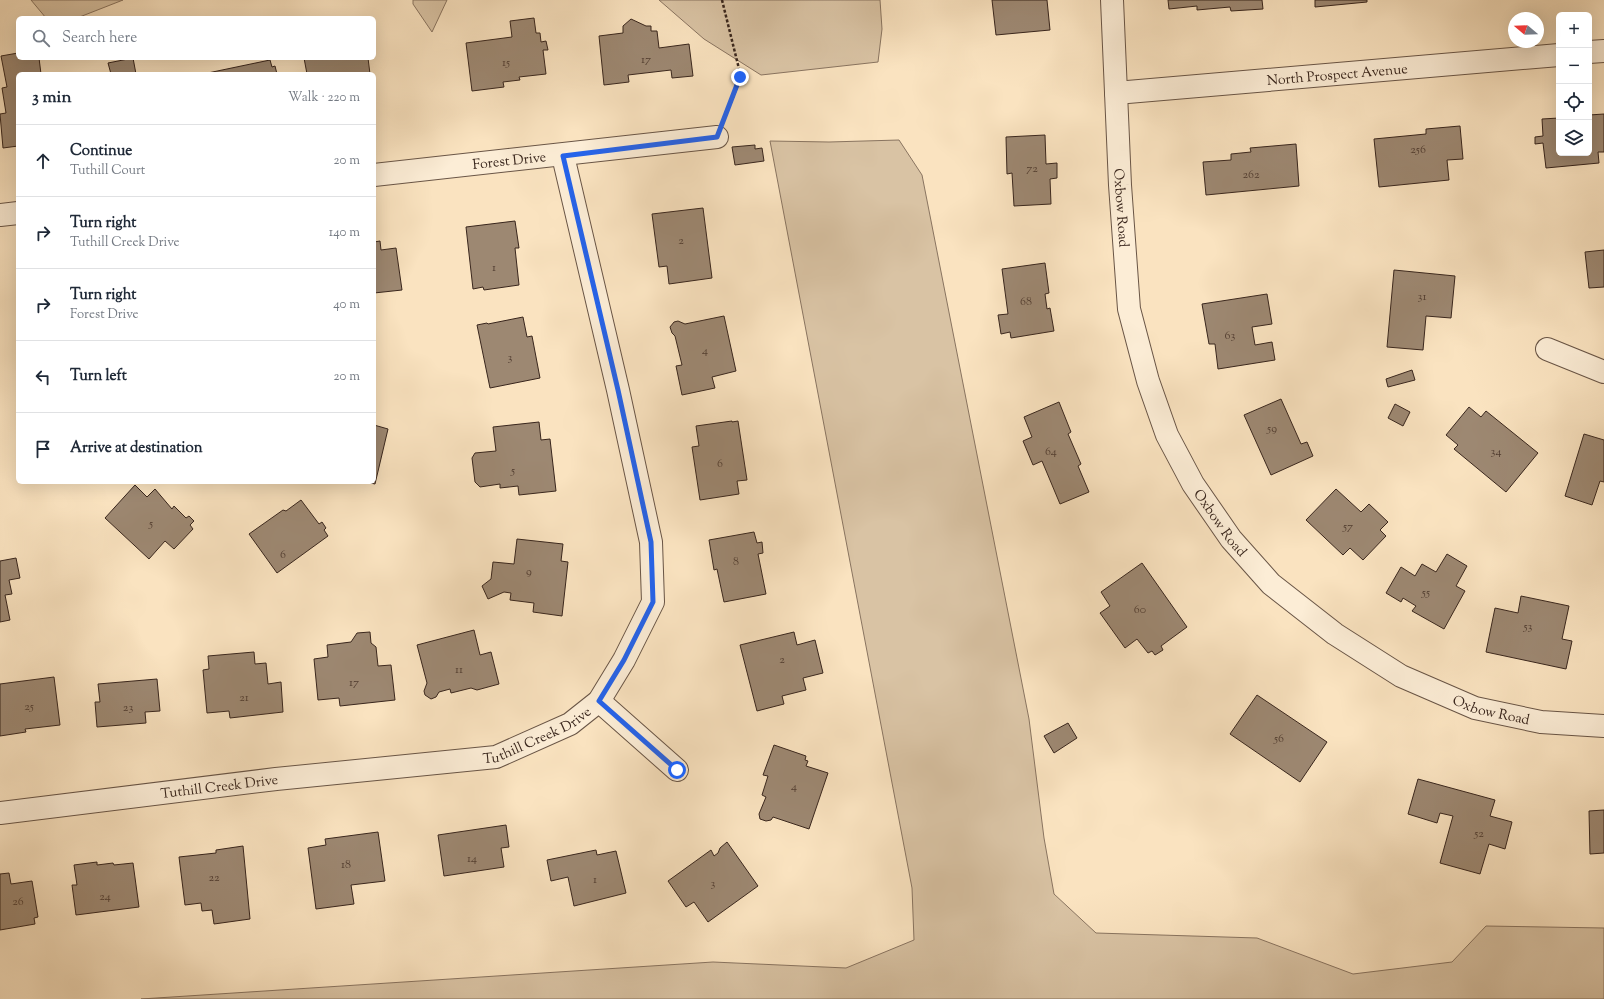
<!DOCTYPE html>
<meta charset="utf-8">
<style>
:root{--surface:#fff;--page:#f6f6f7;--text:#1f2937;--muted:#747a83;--line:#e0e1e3}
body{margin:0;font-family:"Sorts Mill Goudy",serif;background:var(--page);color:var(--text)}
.controls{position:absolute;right:12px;top:12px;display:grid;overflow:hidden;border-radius:6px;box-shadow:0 4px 16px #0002}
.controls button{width:36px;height:36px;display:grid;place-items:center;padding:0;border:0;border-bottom:1px solid var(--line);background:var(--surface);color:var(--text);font:20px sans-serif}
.compass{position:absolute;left:1508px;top:12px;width:36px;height:36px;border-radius:50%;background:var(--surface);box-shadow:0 4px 16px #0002;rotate:289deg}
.stop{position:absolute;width:12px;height:12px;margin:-9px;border:3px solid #2563eb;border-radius:50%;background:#fff}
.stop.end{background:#2563eb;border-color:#fff;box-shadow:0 1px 4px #0008}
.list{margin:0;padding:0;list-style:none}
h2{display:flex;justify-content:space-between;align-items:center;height:52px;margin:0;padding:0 16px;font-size:17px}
h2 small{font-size:13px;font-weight:400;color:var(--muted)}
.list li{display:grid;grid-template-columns:26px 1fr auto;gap:12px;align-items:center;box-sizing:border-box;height:72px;padding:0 16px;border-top:1px solid var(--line)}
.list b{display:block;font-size:15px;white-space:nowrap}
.list p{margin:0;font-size:13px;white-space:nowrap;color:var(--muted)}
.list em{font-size:13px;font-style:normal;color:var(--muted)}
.icon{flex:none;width:22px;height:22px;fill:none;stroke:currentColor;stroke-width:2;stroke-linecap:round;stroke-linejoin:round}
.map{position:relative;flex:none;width:1604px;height:999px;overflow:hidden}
.search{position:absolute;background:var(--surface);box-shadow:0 4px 16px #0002;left:16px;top:16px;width:360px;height:44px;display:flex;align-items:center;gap:10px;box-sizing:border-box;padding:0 14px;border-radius:6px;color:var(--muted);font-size:15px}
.panel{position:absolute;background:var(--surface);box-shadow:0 4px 16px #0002;left:16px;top:72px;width:360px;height:412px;border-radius:6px}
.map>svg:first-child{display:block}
.green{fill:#d9c3a4;stroke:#897460}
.building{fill:#9d8872;stroke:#39261d}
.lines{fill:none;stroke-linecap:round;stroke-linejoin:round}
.minor-casing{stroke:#695546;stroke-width:24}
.path{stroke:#39261d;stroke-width:2.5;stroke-dasharray:3 2;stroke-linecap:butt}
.minor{stroke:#fcedd6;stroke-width:22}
.route{stroke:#2563eb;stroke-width:5}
.labels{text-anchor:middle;stroke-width:4;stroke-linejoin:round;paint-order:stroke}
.number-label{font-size:12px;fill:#523e32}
.street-label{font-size:14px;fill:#39261d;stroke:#fcedd6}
</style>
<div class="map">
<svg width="1604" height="999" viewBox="0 0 1604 999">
<rect width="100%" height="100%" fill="#fae3c0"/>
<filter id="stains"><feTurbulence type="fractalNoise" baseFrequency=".005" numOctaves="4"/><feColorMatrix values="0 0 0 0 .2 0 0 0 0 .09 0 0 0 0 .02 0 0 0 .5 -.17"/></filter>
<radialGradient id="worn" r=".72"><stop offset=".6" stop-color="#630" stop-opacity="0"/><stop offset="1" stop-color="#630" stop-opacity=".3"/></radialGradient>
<!-- green -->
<path class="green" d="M31 0H123L77 18H46Z
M413 0H447L432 32 413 4Z
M659 0H880L882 29 878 62 761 75 704 39Z
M899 140 922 175 1029 719 1044 838 1054 894 1096 933 1257 938 1353 974 1452 962 1486 926 1604 928V999H141L713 962 846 968 914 940 912 888 770 141 829 142Z"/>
<!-- building -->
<path class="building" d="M992 0H1047L1050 30 996 35Z
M1168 0H1262L1263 9 1231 11 1230 7 1197 10V6L1169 9Z
M1315 0H1367V2L1315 7Z
M534 18 536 33H540L541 42 546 41 548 50H543L546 74 519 77 520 80 503 82 504 87 472 91 466 43 512 37 510 21Z
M631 19 646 26H651V31H657L659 48 689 44 693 76 672 78 671 70 628 75 629 82 604 85 599 36 623 33V26Z
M18 53V58H39L41 74H18V146L3 148 0 114 6 113 2 88 7 87 1 56Z
M133 58 136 74H111L108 63Z
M304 58H368L370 74H307Z
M270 60 272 67 275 66 277 74H203Z
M1604 114V152H1598L1599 163 1546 168 1543 143 1535 144V137L1543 136 1542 119 1559 118V153H1589V115Z
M1460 126 1463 159 1447 160 1449 180 1379 187 1374 139 1426 134V129Z
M1045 135 1046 164 1057 163V178L1050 179 1051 204 1014 206 1012 173 1007 174 1006 137Z
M1296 144 1299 186 1206 195 1203 162 1231 160V154L1251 152 1250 148Z
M755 145V149L762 148 764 161 735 165 732 147Z
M703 208 712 278 669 284 667 266 659 267 652 214Z
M515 221 519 248H515L519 285 484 290 483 287 473 289 466 227Z
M380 241 381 250 396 248 402 290 374 293V242Z
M1604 250V287L1589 288 1585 252Z
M1045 263 1049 293 1045 294 1047 309 1050 308 1054 331 1011 338 1010 332 1001 334 998 315 1008 314 1002 269Z
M1394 270 1455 276 1451 318 1426 316 1423 350 1387 347Z
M1267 294 1272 324 1252 327 1255 345 1272 342 1275 360 1218 369 1215 344H1209L1202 304Z
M724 316 736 371 712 377 715 388 682 395 676 366 682 365 675 336 672 333 670 327 674 322 678 321 685 324Z
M523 317 527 337 532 336 540 378 490 388 477 325 487 323 488 324Z
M1412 370 1415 380 1388 387 1386 379Z
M1281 399 1301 444 1307 442 1313 456 1271 475 1244 415Z
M1059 402 1071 432 1068 434 1081 464 1078 466 1089 492 1060 504 1042 461 1033 465 1023 441 1032 437 1024 417Z
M1395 404 1410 412 1403 426 1388 418Z
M1469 407 1481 417 1486 411 1538 453 1506 492 1454 449 1458 445 1446 435Z
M732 421V422L738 421 747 480 737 481 739 494 700 500 692 447 699 446 696 426Z
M539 422 541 440 550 439 556 491 519 495 518 486 500 488V484L480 487 475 482 472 458 475 453 496 451 493 427Z
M374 425 388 429 375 484 366 482H374Z
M1584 434 1604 440V482L1600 481 1592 505 1565 496Z
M135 485 147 497 155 489 172 509 174 506 186 518 189 516 194 521 190 525 193 529 174 549 165 541 149 559 105 518Z
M1336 489 1361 512 1369 504 1388 522 1380 530 1386 536 1363 560 1350 548 1343 555 1306 520Z
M301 500 319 524 322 522 326 528 324 530 328 536 277 573 249 534 283 510 286 511Z
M754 532 757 543 762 542 763 553 758 554 766 594 724 602 717 569 714 570 709 540Z
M517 539 563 544 561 561 568 562 562 616 533 612 534 603 510 600 511 593 504 592 488 599 482 586 491 579 493 562 514 564Z
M1447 554 1467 566 1456 586 1465 591 1444 629 1412 611 1416 606 1403 598 1401 602 1386 593 1401 567 1415 576 1422 564 1436 572Z
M16 558 20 578 9 580 12 594 5 595 10 620 0 622V561Z
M1142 563 1187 627 1161 646 1163 650 1155 655 1152 651 1148 653 1137 639 1125 648 1100 613 1110 606 1101 592Z
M1521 596 1569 606 1562 639 1572 641 1566 669 1486 652 1495 608 1518 613Z
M474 630 480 655 491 652 499 684 477 690 471 688 451 693 450 689 439 692 436 697 431 699 425 695 424 691 427 683 417 645Z
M370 632 371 643 376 647 378 666 391 665 395 700 340 706 339 698 318 700 314 659 328 657 327 645 351 642 357 633Z
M794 632 797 645 815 640 823 673 803 678 806 690 782 696 784 704 757 711 740 645Z
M254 652 255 664 266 663 268 684 281 682 283 712 230 718 229 711 207 713 203 670 209 669 208 656Z
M54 677 60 725 25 729 26 732 0 736V684Z
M157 679 160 711 145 712 146 723 97 727 95 702H100L98 684Z
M1257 695 1327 742 1300 782 1230 734Z
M1068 723 1077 738 1054 753 1044 736Z
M774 745 806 756 805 760 808 761 806 766 828 773 809 829 773 817 771 820 766 821 760 819 759 814 766 797 762 795 768 776 763 775Z
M1418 779 1495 800 1490 816 1512 822 1505 849 1489 844 1480 874 1440 863 1453 816 1440 813 1437 823 1408 814Z
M1604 810V853L1590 854 1589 811Z
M506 825 509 847 501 848 504 867 444 876 438 835Z
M378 832 385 881 351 885 354 904 316 909 308 848 326 845 325 839Z
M727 842 758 886 708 922 694 902 686 907 668 881 711 850 714 856 718 853 720 848Z
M243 846 250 919 214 924 212 910 202 911 201 903 185 905 179 857 216 853V850Z
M596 850 597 855 616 851 626 893 574 906 568 877 551 881 547 860Z
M97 862V865L113 863 114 865 133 863 139 907 76 915 72 885H77L74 865Z
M9 873 11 884 32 881 38 917 34 918 35 924 0 930V874Z"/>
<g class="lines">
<defs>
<g id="minor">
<path id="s1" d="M1112 0 1120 185 1129 309 1148 381 1167 435 1193 484 1231 539 1271 584 1335 634 1401 676 1475 708 1541 722 1604 726"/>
<path d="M1589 52 1604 51"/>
<path id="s2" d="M1116 93 1559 55"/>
<path id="s3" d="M374 175 717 137"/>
<path d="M0 215 18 213"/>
<path d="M1547 349 1604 372"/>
<path d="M599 701 677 770"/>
<path id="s4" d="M0 813 276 779 496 757 570 724 599 701 624 660 653 602 651 542 618 390 563 156"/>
</g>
</defs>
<!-- minor casing -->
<use href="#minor" class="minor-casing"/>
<!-- path -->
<path class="path" d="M722 0 741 77 726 115"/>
<!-- minor -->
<use href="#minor" class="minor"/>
</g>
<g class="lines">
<!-- route -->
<path class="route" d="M677 770 599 701 624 660 653 602 651 542 618 390 563 156 717 137 740 77"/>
</g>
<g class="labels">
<!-- number labels -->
<g class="number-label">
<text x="646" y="63">17</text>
<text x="506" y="66">15</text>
<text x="1418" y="153">256</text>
<text x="1032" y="172">72</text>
<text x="1251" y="178">262</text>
<text x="681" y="244">2</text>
<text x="494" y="271">1</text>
<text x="1422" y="300">31</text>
<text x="1026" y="305">68</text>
<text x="1230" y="339">63</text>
<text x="705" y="354">4</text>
<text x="510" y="361">3</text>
<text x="1272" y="432">59</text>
<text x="1051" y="455">64</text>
<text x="1496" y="455">34</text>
<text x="720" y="467">6</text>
<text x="513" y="474">5</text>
<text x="151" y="527">5</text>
<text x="1348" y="530">57</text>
<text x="283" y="558">6</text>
<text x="736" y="565">8</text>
<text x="529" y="575">9</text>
<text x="1426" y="596">55</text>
<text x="1140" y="613">60</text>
<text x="1528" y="630">53</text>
<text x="782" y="663">2</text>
<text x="459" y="673">11</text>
<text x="354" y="686">17</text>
<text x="244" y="701">21</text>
<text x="29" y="710">25</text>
<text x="128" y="711">23</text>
<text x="1279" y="742">56</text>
<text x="794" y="790">4</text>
<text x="1479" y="837">52</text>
<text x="472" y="862">14</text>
<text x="346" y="868">18</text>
<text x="214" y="881">22</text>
<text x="595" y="883">1</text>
<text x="713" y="887">3</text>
<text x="105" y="900">24</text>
<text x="18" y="905">26</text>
</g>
<!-- street labels -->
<g class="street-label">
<text dy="5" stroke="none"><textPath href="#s2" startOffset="222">North Prospect Avenue</textPath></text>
<text dy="5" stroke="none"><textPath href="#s3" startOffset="136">Forest Drive</textPath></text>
<text dy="5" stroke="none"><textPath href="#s1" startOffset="208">Oxbow Road</textPath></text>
<text dy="5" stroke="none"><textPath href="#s1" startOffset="544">Oxbow Road</textPath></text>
<text dy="5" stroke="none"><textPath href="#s1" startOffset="880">Oxbow Road</textPath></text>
<text dy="5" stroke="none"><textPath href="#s4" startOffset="545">Tuthill Creek Drive</textPath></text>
<text dy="5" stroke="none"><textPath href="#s4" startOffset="221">Tuthill Creek Drive</textPath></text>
</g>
</g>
<rect width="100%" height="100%" filter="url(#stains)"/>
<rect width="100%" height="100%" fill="url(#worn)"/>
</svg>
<div class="controls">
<button>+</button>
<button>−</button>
<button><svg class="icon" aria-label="locate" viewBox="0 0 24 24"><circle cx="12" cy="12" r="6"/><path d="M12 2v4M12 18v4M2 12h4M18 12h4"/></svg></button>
<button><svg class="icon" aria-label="layers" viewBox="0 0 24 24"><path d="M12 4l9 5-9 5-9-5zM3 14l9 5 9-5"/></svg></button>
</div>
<svg class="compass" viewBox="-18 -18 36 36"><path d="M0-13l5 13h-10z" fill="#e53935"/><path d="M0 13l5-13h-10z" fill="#747a83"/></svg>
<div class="stop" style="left:677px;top:770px"></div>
<div class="stop end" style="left:740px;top:77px"></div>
<div class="search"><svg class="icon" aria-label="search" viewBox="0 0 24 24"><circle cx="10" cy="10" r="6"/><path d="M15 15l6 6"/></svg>Search here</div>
<section class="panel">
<h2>3 min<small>Walk · 220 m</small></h2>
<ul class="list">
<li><svg class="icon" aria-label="ahead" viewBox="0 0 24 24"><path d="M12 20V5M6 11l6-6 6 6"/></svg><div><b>Continue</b><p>Tuthill Court</p></div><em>20 m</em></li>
<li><svg class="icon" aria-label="right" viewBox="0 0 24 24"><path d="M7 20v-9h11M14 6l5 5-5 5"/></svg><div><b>Turn right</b><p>Tuthill Creek Drive</p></div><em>140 m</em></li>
<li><svg class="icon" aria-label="right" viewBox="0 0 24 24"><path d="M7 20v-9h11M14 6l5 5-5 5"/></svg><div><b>Turn right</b><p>Forest Drive</p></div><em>40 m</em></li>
<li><svg class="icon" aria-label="left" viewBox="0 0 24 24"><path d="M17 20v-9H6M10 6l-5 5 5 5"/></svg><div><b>Turn left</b></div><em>20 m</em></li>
<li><svg class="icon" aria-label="arrive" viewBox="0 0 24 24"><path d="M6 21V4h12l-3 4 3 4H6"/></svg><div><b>Arrive at destination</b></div></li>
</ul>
</section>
</div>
